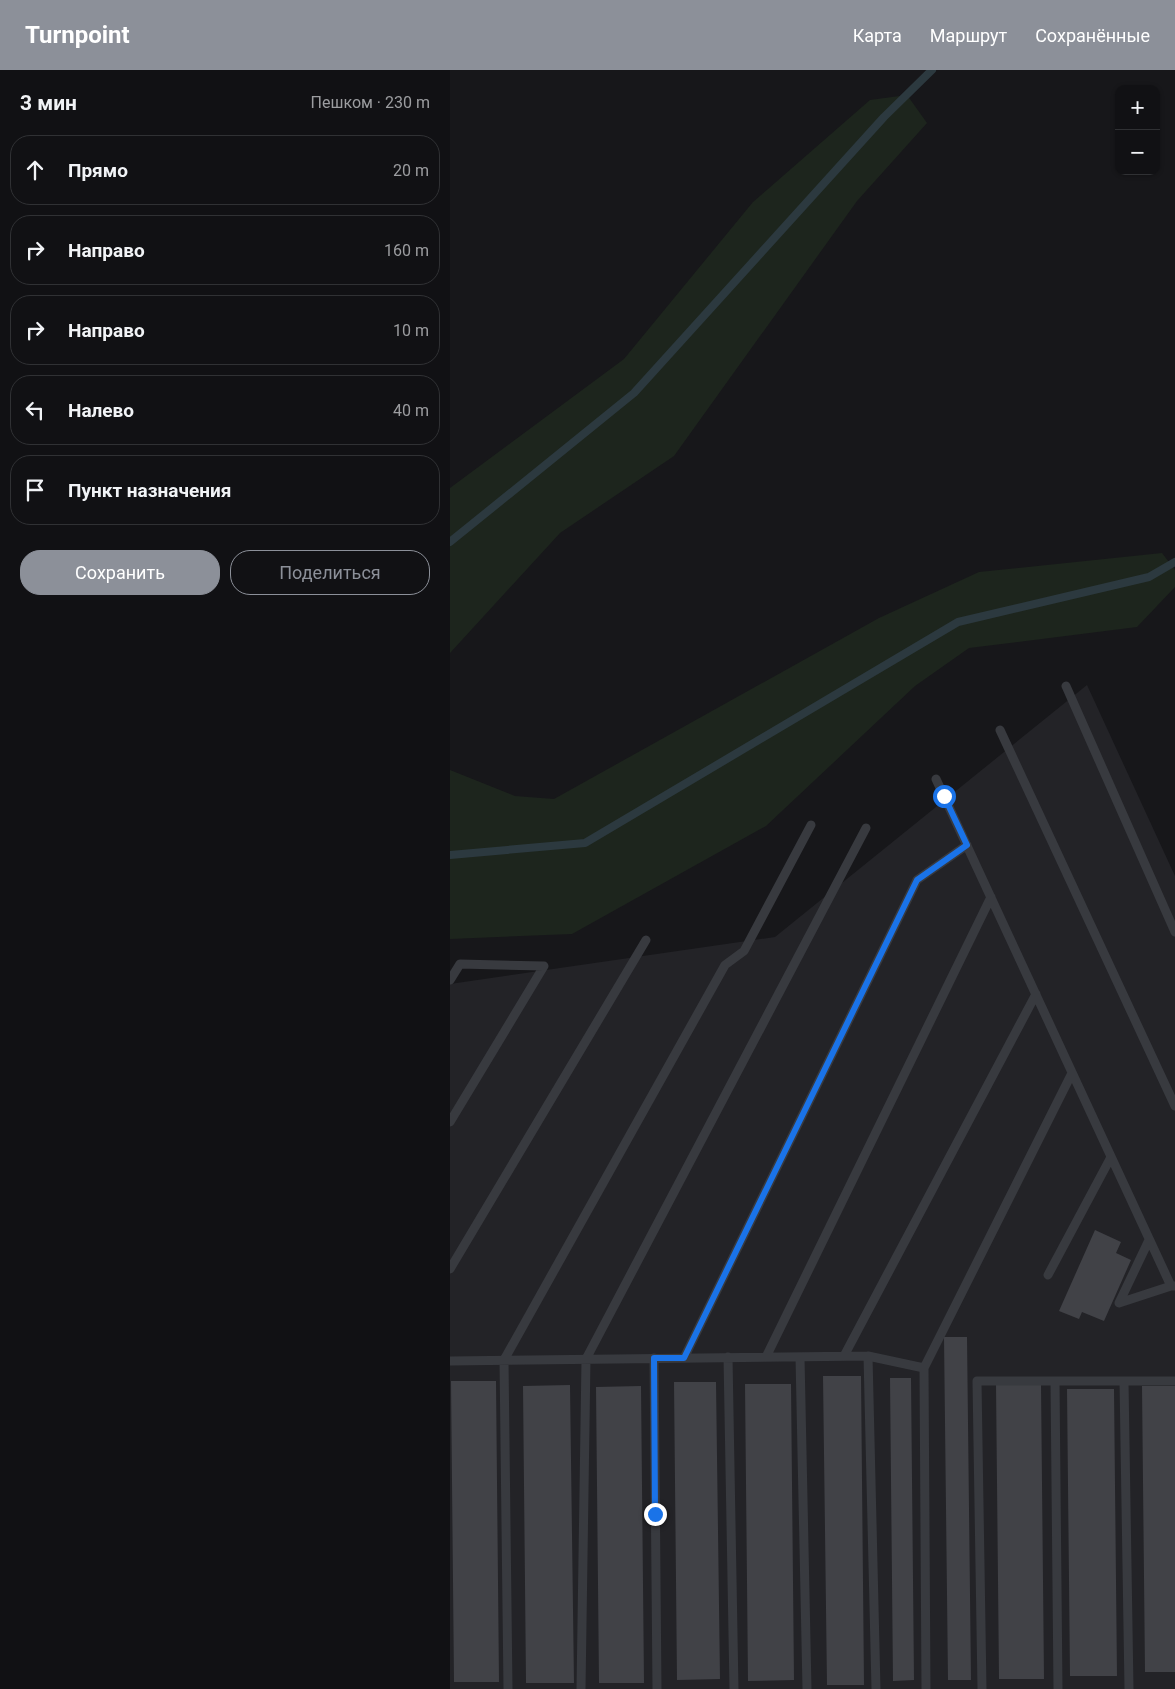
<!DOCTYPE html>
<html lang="ru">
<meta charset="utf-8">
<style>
:root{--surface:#111114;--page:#1e1f22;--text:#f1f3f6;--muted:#9c9da0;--line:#303134;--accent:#8c9099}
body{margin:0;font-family:Roboto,sans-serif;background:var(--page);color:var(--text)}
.controls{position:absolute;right:15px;top:15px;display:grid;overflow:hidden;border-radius:10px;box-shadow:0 1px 4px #0004}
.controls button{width:45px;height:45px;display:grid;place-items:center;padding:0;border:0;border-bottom:1px solid var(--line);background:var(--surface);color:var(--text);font:25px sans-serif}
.stop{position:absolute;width:15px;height:15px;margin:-11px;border:4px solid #1a73e8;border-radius:50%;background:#fff}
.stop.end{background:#1a73e8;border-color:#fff;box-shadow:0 1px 5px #0008}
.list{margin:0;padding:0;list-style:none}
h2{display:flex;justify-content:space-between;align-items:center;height:65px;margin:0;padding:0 20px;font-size:21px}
h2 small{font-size:16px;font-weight:400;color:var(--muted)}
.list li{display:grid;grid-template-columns:32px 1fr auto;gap:15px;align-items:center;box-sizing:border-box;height:70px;margin:0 10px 10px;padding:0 10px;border:1px solid var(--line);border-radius:20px}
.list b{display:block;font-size:19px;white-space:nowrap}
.list em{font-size:16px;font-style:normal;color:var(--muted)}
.actions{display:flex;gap:10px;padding:15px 20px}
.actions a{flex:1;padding:11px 0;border:1px solid var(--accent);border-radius:20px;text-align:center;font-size:18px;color:var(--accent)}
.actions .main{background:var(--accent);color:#fff}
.icon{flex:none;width:28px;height:28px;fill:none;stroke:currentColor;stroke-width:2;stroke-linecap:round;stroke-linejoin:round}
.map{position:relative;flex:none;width:725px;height:1619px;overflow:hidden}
header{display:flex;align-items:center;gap:30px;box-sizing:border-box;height:70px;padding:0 25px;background:var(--accent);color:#fff}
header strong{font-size:24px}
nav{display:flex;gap:28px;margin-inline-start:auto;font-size:18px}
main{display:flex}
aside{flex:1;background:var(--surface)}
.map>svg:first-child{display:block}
.built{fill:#232327}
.green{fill:#1d251d}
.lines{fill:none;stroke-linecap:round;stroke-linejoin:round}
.stream{stroke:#2c393f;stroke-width:8}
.building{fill:#414247}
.lane{stroke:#383a3f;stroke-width:9}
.route{stroke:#1a73e8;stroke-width:6}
</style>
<header>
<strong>Turnpoint</strong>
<nav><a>Карта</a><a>Маршрут</a><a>Сохранённые</a></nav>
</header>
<main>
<aside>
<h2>3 мин<small>Пешком · 230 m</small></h2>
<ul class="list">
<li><svg class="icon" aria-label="ahead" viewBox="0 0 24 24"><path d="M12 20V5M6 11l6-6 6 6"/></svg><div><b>Прямо</b></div><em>20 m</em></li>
<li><svg class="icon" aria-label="right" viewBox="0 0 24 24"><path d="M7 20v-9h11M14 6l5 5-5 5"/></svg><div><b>Направо</b></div><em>160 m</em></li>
<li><svg class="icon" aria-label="right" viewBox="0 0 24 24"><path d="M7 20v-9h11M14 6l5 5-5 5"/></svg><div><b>Направо</b></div><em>10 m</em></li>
<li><svg class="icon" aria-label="left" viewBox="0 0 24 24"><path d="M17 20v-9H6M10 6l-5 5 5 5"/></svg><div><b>Налево</b></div><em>40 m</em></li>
<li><svg class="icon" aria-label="arrive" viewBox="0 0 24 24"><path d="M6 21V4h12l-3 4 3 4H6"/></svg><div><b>Пункт назначения</b></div></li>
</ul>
<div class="actions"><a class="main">Сохранить</a><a>Поделиться</a></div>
</aside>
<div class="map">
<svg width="725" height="1619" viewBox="0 0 725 1619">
<rect width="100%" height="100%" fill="#17171a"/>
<!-- built -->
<path class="built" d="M637 615 725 806V1619H0V914L325 867Z"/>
<!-- green -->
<path class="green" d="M457 25 477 53 407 131 224 386 110 463 0 583V418L174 289 303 132 420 30Z
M712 483 725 500V517L687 557 519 578 465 616 316 756 122 864 0 869V700L65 726 104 729 429 548 529 502Z"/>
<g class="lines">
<!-- stream -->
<path class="stream" d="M0 472 184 323 434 47 482 0
M0 785 135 773 508 552 699 507 725 492"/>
</g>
<!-- building -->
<path class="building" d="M645 1160 671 1172 666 1183 681 1190 654 1251 632 1242 629 1249 609 1241Z
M494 1267H517L521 1610H498Z
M373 1306H411L414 1615H377Z
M440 1308H461L464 1610 443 1611Z
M1 1311H46L49 1612H4Z
M224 1312H266L270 1609 227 1610Z
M295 1314H341L344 1610 298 1611Z
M546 1314H591L594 1609H549Z
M120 1315 124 1613H76L73 1316Z
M191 1316 194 1613H149L146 1317Z
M692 1316H725V1602H695Z
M617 1319H664L667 1606H620Z"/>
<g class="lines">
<!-- lane -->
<path class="lane" d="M616 616 725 862
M550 660 725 1036
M486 709 721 1216H725
M0 910 10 894 94 896 0 1052
M699 1170 669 1233 721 1216
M0 1199 196 870
M598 1205 661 1087
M394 1286 586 924
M418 1286 426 1619
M278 1287 284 1619
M316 1287 541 827
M350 1287 357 1619
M204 1288 207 1619
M234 1288 467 810 517 775
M0 1291 418 1286 474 1298
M605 1311 608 1619
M674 1311 679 1619
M58 1619 54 1290 275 895 294 881 361 755
M131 1619 136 1289 416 758
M476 1619 474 1298 622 1003
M532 1619 527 1311H725"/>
</g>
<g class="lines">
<!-- route -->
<path class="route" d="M205 1444 204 1288H234L467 810 517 775 494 726"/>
</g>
</svg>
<div class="controls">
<button>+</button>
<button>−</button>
</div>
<div class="stop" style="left:494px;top:726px"></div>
<div class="stop end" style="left:205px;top:1444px"></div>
</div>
</main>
